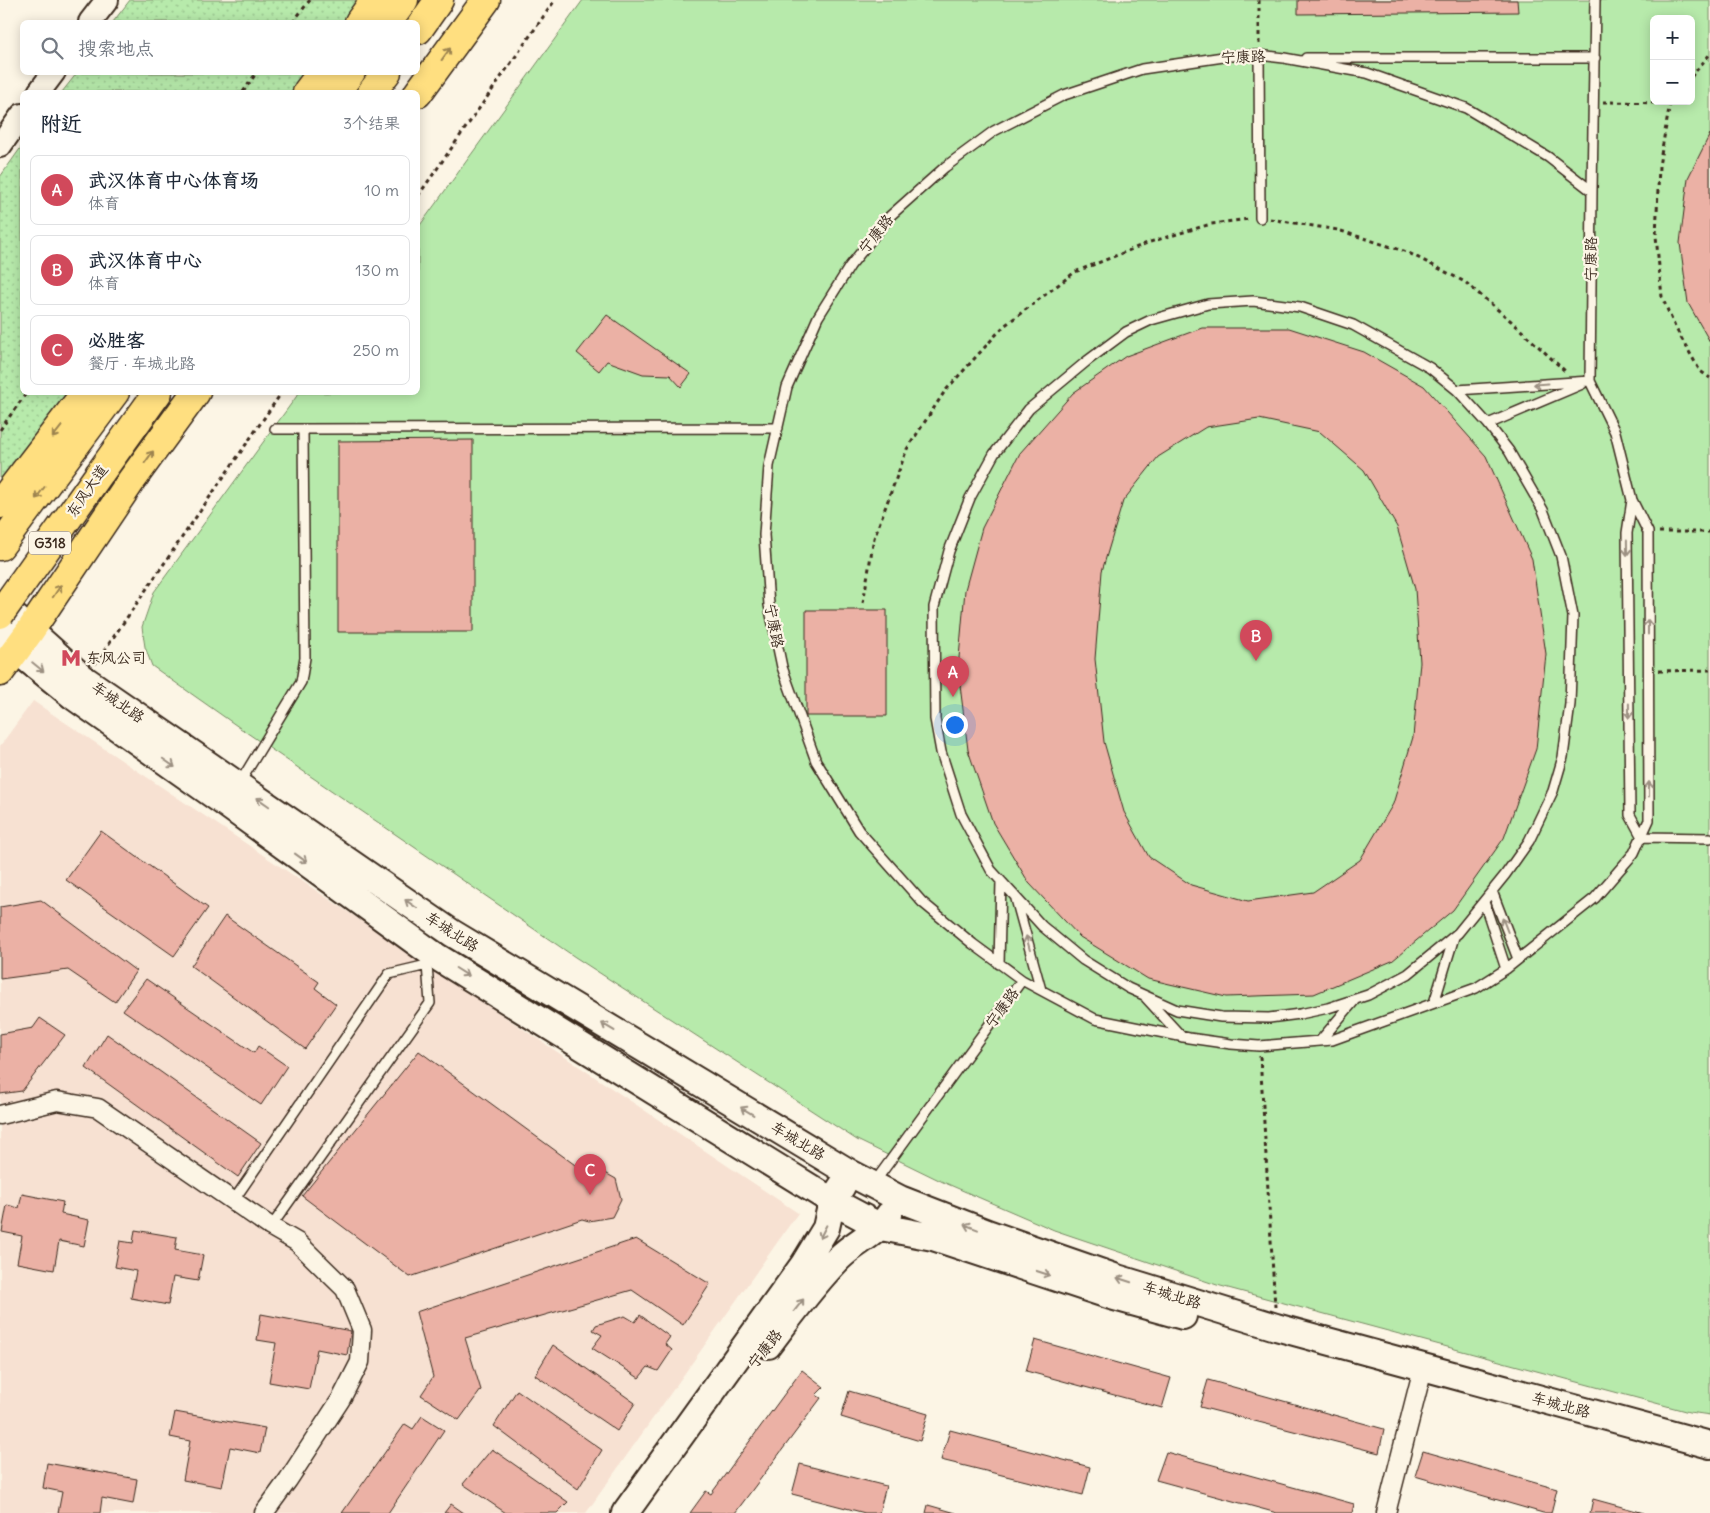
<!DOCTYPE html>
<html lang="zh">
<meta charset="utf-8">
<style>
:root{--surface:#fff;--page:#f2f2f3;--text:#1f2937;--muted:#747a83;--line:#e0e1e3;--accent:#d1495b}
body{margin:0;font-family:Delius,"LXGW WenKai TC",sans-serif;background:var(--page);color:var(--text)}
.controls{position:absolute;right:15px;top:15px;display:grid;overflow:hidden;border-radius:8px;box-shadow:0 2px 12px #0003}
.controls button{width:45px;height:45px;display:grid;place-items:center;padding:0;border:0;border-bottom:1px solid var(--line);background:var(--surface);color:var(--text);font:25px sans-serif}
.you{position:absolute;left:954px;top:724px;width:18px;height:18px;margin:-12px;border:4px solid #fff;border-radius:50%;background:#1a73e8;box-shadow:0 0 0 8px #1a73e833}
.badge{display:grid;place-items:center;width:32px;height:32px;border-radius:50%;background:var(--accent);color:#fff;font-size:16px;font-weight:700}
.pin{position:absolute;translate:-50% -41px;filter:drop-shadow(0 1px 2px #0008)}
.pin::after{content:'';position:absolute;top:26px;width:18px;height:15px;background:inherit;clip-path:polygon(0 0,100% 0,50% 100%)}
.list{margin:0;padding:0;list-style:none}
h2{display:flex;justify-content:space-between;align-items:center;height:65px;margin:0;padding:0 20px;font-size:21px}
h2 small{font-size:16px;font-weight:400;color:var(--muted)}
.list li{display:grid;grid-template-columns:32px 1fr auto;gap:15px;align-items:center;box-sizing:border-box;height:70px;margin:0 10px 10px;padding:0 10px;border:1px solid var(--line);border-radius:8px}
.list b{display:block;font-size:19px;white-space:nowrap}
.list p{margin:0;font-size:16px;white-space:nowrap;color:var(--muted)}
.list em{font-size:16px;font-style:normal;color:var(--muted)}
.icon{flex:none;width:28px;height:28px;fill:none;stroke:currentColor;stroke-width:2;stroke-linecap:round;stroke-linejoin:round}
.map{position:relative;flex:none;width:1710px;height:1513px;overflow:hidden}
.search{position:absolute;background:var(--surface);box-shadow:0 2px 12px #0003;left:20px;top:20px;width:400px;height:55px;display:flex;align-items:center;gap:12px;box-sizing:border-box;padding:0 18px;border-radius:8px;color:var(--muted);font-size:19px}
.panel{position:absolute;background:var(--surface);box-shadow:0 2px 12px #0003;left:20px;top:90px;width:400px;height:305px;border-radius:8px}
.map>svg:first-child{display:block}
.built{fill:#f7e1d2}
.park{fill:url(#park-dots);stroke:#798a64}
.pitch{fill:#b7eaab;stroke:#798a64;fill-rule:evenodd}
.building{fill:#ebb1a5;stroke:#3b2a1e;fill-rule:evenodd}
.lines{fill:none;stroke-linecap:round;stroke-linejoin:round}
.service-casing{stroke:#3b2a1e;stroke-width:12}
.minor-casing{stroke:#3b2a1e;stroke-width:21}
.tertiary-casing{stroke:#3b2a1e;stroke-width:26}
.secondary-casing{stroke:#3b2a1e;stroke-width:30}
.primary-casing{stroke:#3b2a1e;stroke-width:31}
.trunk-casing{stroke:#3b2a1e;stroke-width:31}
.path{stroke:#3b2a1e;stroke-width:3;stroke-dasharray:4 4;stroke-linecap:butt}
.service{stroke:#fcf5e5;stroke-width:9}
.minor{stroke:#fcf5e5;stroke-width:18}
.tertiary{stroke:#fcf5e5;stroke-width:22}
.secondary{stroke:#fcf5e5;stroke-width:26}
.primary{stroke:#ffdf80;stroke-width:28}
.trunk{stroke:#ffdf80;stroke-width:28}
.trunk-bridge-casing{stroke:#3b2a1e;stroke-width:31;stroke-linecap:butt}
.trunk-bridge{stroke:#ffdf80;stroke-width:28}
.oneway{stroke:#9d844f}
.oneway2{stroke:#9c9082}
.labels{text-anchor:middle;stroke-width:4.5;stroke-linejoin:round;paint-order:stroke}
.shield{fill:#fcf5e5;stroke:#75675a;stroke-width:1}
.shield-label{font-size:14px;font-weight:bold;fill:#3b2a1e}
.street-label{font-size:15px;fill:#3b2a1e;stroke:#fcf5e5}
.poi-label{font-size:15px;fill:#3b2a1e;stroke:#fcf5e5;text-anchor:start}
</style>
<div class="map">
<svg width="1710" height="1513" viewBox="0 0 1710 1513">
<defs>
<pattern id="park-dots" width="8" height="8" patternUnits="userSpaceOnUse" patternTransform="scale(1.25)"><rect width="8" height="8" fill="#b7eaab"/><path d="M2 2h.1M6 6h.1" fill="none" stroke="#9ec993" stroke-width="1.8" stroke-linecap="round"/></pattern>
</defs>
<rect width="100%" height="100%" fill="#fcf5e5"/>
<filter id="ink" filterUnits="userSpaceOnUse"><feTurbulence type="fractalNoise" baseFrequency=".02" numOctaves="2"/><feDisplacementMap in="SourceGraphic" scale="10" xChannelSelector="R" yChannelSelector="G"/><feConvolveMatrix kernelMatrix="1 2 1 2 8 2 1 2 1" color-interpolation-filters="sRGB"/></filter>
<g filter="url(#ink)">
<!-- built -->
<path class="built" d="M33 701 798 1213 586 1513H0V746Z"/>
<!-- park -->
<path class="park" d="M130 0H370L354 22H113Z
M77 73H318L303 92H62Z
M22 146V392L86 393 0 502V177Z"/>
<!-- pitch -->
<path class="pitch" d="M583 0H1710V1415L1689 1412 1217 1285 1054 1230 943 1182 857 1140 575 957 240 728 152 666 145 647 142 627 154 592 299 393 418 392V228ZM1654 19H1691V101H1654Z"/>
<!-- building -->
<path class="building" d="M1298 0H1517L1518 12 1298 14Z
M1710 134V342L1688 303 1680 243 1688 178Z
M607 315 691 374 681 387 670 375 643 374 607 361 599 371 577 353Z
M1202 328H1289L1364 352 1424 386 1486 456 1532 559 1546 654 1536 749 1504 838 1453 910 1392 961 1314 994 1226 997 1148 979 1080 937 1029 883 993 823 968 750 958 669 965 590 982 528 1020 453 1073 393 1126 356ZM1259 419 1320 432 1364 470 1397 527 1415 589 1420 662 1413 737 1393 804 1360 860 1313 892 1248 901 1191 885 1149 857 1124 812 1104 742 1095 659 1102 571 1123 501 1158 457 1206 427Z
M473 440V632H338V441Z
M806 610H887V716H806Z
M101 831 208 908 174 956 66 880Z
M41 900 136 971 115 1002 68 970 0 979V907Z
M225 916 319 982 315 988 336 1004 305 1049 191 966Z
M146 979 254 1053 258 1046 287 1066 261 1105 123 1010Z
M40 1018 65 1035 22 1091 0 1094V1034L33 1028Z
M107 1034 261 1143 238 1177 86 1068Z
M419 1051 582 1170H600L616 1179 621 1199 612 1217 589 1221 582 1219 410 1277 302 1196Z
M22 1194 63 1202 61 1214 89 1220 84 1246 59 1241 54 1270 17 1263 22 1236 2 1232 7 1205 19 1208Z
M135 1230 177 1237 175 1250 203 1255 198 1281 173 1277 168 1305 131 1298 136 1271 115 1267 120 1241 133 1243Z
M636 1239 710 1284 683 1325 632 1290 465 1338 481 1390 459 1420 421 1395 433 1377 416 1312Z
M261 1314 351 1331 347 1355 317 1349 309 1389 269 1382 276 1343 257 1340Z
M640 1315 670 1337 665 1344 672 1350 658 1371 648 1367 639 1378 592 1348 602 1335 593 1330 596 1325 625 1316 635 1322Z
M1035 1340 1171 1378 1162 1408 1026 1371Z
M553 1345 635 1403 617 1431 535 1375Z
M802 1370 824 1387 816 1395 821 1398 735 1513H690L706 1491 711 1494Z
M1208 1380 1384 1429 1379 1453 1200 1407Z
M517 1390 602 1450 578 1489 494 1426Z
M849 1391 928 1414 920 1441 841 1417Z
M175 1412 265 1428 260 1453 230 1447 222 1487 183 1480 190 1441 170 1437Z
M422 1416 444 1430 388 1513H342L405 1424 413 1429Z
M950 1430 1090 1467 1083 1495 941 1460Z
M492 1449 568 1502 557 1513H506L463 1484Z
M1423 1451 1557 1489 1551 1513H1543L1415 1476Z
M1166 1452 1354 1504 1352 1513H1277L1156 1480Z
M47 1463 137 1479 133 1504 102 1498 100 1513H58L62 1492 43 1488Z
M800 1464 886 1486 879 1513H865L792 1494Z
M1593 1499 1644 1513H1590Z
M451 1504 464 1513H444Z
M928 1505 956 1513H926Z"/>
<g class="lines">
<defs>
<path id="service" d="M1259 55 1260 218
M1306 58H1595
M1592 191 1595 0
M1253 301 1300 307 1353 325 1430 368 1457 390 1488 424 1509 451 1543 510 1561 556 1573 616 1570 704 1563 757 1553 791 1529 841 1505 875 1458 933 1408 974 1368 995 1328 1008 1300 1014 1269 1018 1221 1017 1177 1010 1128 988 1083 960 1042 926 991 870 961 814 941 752 935 719 934 607 949 551 970 498 994 454 1029 409 1087 361 1126 332 1151 320 1208 304Z
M1457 390 1590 381
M1488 424 1582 384
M275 429H303
M1632 500 1627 533 1630 815 1642 837
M239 784 301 682 305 658 303 429 778 428
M1642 837 1710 838
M1492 891 1518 959
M1016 899 1041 990
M1484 902 1506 969
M999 964 1001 881
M1146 998 1182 1037
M1434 1003 1454 937
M1320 1041 1354 1001
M874 1183 1022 980 973 944 922 902 859 831 816 761 782 667 769 605 764 535 769 466 787 387 818 317 850 266 890 216 945 167 994 131 1064 95 1142 69 1230 56 1259 55 1284 58 1367 73 1466 108 1548 157 1592 191 1590 381 1615 432 1632 500 1648 532 1649 820 1634 853 1595 898 1506 969 1476 988 1332 1040 1259 1046 1231 1044 1189 1038 1095 1019 1022 980
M234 1200 389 974 427 965
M271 1227 430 1003 427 965 433 957"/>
<path id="minor" d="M0 1115 57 1101 98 1108 271 1227 297 1242 345 1289 362 1330 360 1362 341 1399 288 1480 264 1513
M1386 1513 1423 1368"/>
<path id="tertiary" d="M90 22 107 0
M39 92 54 72
M0 146 22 115"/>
<path id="secondary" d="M0 604 84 679 452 933 850 1173 900 1199 990 1234 1117 1278 1276 1327 1710 1445
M0 637 73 696 222 801 434 955 832 1201 881 1227 933 1237 1111 1296 1183 1316
M768 1345C791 1315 813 1284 839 1258 856 1241 876 1235 889 1215
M625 1513 804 1264 826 1228 832 1201 842 1186"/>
<path id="primary" d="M359 22 375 0
M307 92 322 72
M418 93 486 0
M0 504 86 392
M0 672 30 631 131 481 196 392"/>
<path id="trunk" d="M388 22 404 0
M418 30 439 0
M336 92 351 72
M372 92 387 72
M100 473 158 392
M0 546 115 392"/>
</defs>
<!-- service casing -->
<use href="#service" class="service-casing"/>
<!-- minor casing -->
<use href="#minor" class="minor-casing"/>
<!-- tertiary casing -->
<use href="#tertiary" class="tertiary-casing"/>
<!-- secondary casing -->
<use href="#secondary" class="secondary-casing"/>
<!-- primary casing -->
<use href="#primary" class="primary-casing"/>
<!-- trunk casing -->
<use href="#trunk" class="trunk-casing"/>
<!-- path -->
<path class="path" d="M293 22 310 0
M1259 44V0
M1691 77 1710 54
M243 92 257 72
M1603 102 1670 103 1672 101
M1670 103 1659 166 1656 236 1662 297 1675 327 1700 371 1710 378
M418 196 555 0
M1270 219 1338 230 1407 252 1465 282 1511 321 1566 372
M0 430 27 392
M1659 532H1710
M863 603 874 538 907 449 945 391 1004 326 1075 272 1150 242 1211 224 1249 219
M95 664 282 392
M1659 671 1710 670
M1260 1056 1275 1307"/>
<!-- service -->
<use href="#service" class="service"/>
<!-- minor -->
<use href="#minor" class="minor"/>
<!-- tertiary -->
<use href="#tertiary" class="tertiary"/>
<!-- secondary -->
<use href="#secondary" class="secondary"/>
<!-- primary -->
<use href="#primary" class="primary"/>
<!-- trunk -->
<use href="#trunk" class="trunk"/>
<defs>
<path id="trunk-bridge" d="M0 614 100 473"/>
</defs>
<!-- trunk-bridge casing -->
<use href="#trunk-bridge" class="trunk-bridge-casing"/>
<!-- trunk-bridge -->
<use href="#trunk-bridge" class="trunk-bridge"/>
</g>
<!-- one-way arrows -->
<defs><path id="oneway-shaft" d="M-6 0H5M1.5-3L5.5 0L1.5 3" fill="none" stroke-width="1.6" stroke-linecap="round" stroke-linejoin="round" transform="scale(1.25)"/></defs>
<g class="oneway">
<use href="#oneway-shaft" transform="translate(446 54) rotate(-54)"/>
<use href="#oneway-shaft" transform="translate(57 432) rotate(128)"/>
<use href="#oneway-shaft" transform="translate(149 457) rotate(-54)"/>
<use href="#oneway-shaft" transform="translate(40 493) rotate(127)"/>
<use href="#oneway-shaft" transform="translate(57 591) rotate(-56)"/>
</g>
<g class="oneway2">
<use href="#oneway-shaft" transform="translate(1541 384) rotate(176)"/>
<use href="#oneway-shaft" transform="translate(1627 548) rotate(89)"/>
<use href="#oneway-shaft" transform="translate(1648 627) rotate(-90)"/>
<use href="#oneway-shaft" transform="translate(38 667) rotate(39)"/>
<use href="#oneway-shaft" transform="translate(1629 711) rotate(89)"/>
<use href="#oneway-shaft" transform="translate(169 763) rotate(35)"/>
<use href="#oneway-shaft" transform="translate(1649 789) rotate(-90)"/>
<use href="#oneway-shaft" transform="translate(263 802) rotate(-145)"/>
<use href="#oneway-shaft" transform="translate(301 858) rotate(36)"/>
<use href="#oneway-shaft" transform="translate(411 904) rotate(-145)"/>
<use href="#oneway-shaft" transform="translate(1505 925) rotate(-111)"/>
<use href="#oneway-shaft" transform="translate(1028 943) rotate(-105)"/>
<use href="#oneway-shaft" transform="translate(462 972) rotate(32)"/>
<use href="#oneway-shaft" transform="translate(608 1027) rotate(-149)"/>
<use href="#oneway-shaft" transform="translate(747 1111) rotate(-149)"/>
<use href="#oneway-shaft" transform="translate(971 1227) rotate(-159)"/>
<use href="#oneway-shaft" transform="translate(823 1232) rotate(117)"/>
<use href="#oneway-shaft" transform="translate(1043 1273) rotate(18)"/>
<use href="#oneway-shaft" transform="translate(1124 1280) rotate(-162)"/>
<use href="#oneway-shaft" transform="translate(799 1305) rotate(-52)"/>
</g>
</g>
<!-- icons -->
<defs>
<symbol id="metro-bare" viewBox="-9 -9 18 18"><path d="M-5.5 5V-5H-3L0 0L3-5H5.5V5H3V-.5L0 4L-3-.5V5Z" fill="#d1495b" stroke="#fcf5e5" stroke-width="2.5" paint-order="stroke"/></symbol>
</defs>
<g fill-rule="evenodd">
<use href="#metro-bare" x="57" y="644" width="28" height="28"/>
</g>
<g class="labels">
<!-- shield labels -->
<rect class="shield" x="29" y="531.5" width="42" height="23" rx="4"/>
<g class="shield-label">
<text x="50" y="548">G318</text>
</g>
<!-- street labels -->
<g class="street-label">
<text transform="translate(1243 57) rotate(-2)" y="5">宁康路</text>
<text transform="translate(876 234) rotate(-51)" y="5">宁康路</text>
<text transform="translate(1591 259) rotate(-90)" y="5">宁康路</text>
<text transform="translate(87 491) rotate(-55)" y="5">东风大道</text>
<text transform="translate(774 626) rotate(79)" y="5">宁康路</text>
<text transform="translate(118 702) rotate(35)" y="5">车城北路</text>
<text transform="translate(452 932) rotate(33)" y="5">车城北路</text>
<text transform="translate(1002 1008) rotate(-54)" y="5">宁康路</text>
<text transform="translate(798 1141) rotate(31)" y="5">车城北路</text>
<text transform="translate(1172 1295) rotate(17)" y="5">车城北路</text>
<text transform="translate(765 1349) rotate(-52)" y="5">宁康路</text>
<text transform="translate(1561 1405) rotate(15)" y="5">车城北路</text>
</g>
<!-- poi labels -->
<g class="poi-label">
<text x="86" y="663">东风公司</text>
</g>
</g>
</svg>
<div class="controls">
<button>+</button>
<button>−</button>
</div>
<div class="you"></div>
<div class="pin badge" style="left:953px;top:697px">A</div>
<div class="pin badge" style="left:1256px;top:661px">B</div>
<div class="pin badge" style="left:590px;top:1195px">C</div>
<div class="search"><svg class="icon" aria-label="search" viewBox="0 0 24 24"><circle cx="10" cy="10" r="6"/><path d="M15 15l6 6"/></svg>搜索地点</div>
<section class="panel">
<h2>附近<small>3个结果</small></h2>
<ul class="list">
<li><span class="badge">A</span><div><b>武汉体育中心体育场</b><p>体育</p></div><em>10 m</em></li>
<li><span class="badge">B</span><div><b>武汉体育中心</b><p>体育</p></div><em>130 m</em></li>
<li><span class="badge">C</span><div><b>必胜客</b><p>餐厅 · 车城北路</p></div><em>250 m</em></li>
</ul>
</section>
</div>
